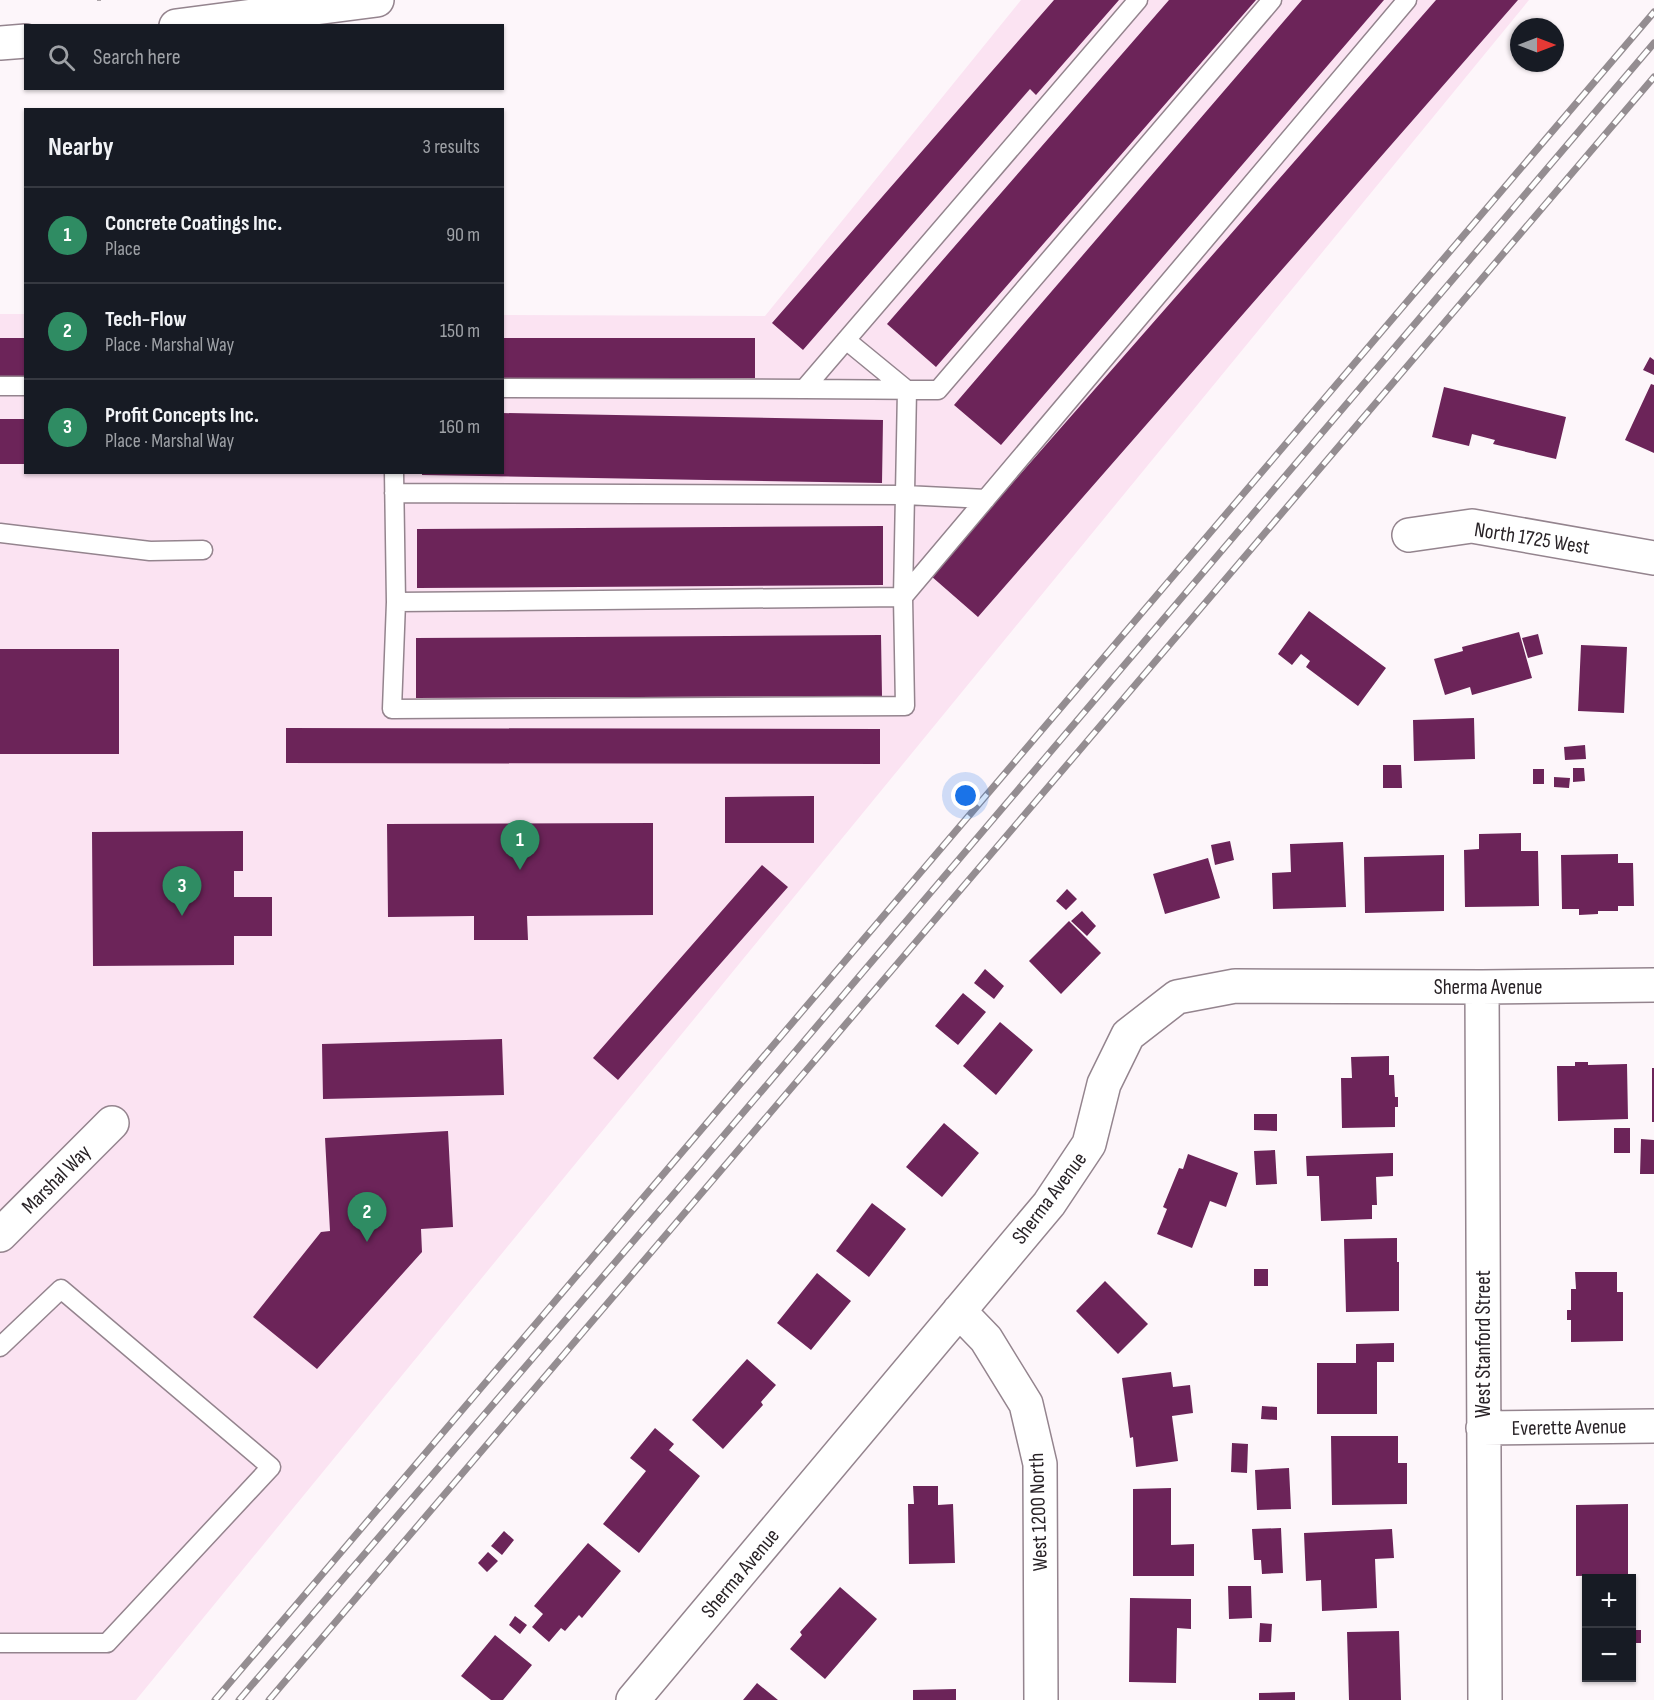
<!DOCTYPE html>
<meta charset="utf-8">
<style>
:root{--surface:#171b24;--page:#242831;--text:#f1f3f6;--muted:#9ea1a6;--line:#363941;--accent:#2f8c63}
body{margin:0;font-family:"Sofia Sans Condensed",sans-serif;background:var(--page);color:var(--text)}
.controls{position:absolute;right:18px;bottom:18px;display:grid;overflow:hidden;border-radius:0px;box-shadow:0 2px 4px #0004}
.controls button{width:54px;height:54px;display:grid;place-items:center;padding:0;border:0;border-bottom:2px solid var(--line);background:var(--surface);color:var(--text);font:30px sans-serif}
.compass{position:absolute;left:1510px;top:18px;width:54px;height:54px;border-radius:50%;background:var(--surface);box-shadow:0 2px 4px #0004;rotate:90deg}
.you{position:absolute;left:966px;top:796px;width:21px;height:21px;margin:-15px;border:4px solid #fff;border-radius:50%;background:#1a73e8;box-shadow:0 0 0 9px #1a73e833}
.badge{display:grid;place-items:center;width:39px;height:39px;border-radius:50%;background:var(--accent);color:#fff;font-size:20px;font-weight:700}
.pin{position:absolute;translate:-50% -50px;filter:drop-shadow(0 2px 3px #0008)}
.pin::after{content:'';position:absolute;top:32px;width:21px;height:18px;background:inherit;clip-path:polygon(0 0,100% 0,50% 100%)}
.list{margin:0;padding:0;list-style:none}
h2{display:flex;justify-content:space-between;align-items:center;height:78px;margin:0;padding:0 24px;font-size:26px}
h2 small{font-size:20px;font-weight:400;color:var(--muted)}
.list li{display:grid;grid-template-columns:39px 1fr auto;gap:18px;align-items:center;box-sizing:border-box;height:96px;padding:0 24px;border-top:2px solid var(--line)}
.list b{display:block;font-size:22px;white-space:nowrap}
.list p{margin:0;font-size:20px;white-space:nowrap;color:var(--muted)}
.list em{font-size:20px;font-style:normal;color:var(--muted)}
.icon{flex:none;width:33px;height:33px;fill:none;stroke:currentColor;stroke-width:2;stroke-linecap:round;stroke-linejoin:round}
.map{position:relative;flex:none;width:1654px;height:1700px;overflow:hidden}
.search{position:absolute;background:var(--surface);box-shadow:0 2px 4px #0004;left:24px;top:24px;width:480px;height:66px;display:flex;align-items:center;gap:15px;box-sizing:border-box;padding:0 21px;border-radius:0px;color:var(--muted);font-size:22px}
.panel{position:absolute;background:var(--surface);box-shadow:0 2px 4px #0004;left:24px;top:108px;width:480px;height:366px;border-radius:0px}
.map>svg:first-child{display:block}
.built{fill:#fbe3f2}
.building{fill:#6c2459}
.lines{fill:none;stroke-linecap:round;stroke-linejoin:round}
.service-casing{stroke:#94848e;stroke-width:21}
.minor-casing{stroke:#94848e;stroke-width:36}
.path{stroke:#aca5a9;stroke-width:4;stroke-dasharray:3 4.5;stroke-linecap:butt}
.service{stroke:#fff;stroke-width:18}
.minor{stroke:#fff;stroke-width:33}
.rail-casing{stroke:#948d91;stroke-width:7}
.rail{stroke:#fff;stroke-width:4.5;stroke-dasharray:14;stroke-linecap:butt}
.labels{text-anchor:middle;stroke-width:6;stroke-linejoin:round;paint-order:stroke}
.street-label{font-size:21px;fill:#282226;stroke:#fff}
</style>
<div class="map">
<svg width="1654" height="1700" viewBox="0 0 1654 1700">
<rect width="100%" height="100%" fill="#fdf6fa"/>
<!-- built -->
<path class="built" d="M1021 0H1529L136 1700H0V314H25L26 472H502L503 315 765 316Z"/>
<!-- building -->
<path class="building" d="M1054 0H1119L1036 95 1030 89 803 350 772 323Z
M1169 0H1256L936 367 887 324Z
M1302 0H1384L1001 445 954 405Z
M1436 0H1518L978 617 931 576Z
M0 338H26V378H0Z
M502 338H755V378H502Z
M1650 357 1654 360V375L1643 370Z
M1651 384 1654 385V453L1625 440Z
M1444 387 1566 417 1556 459 1493 444 1495 440 1472 434 1469 446 1432 437Z
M502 413 883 420 882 483 422 475V472H502Z
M0 419H26V464H0Z
M883 526V585L417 588V529Z
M1309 611 1386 668 1358 706 1306 667 1310 661 1301 654 1292 665 1278 654Z
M1519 632 1532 678 1472 695 1470 687 1445 695 1434 659 1463 651 1462 647Z
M1538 634 1543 654 1528 658 1522 638Z
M881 635 882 696 416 698V638Z
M1581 645 1627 647 1624 713 1578 711Z
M0 649H119V754H0Z
M1474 718 1475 759 1414 761 1413 720Z
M286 728 880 729V764L286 763Z
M1585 745 1586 759 1565 760 1564 747Z
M1383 765H1401L1402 788H1383Z
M1573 768H1584L1585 781 1573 782Z
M1533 769H1544V784H1533Z
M1554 777 1570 778 1569 788 1554 787Z
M814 796V843H725V797Z
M653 823V915L527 916 528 940H474V916L388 917 387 824Z
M243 831V871H234V897H272V936H234V965L93 966 92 832Z
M1521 833V851H1538L1539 906 1465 907 1464 850 1479 849V834Z
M1230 841 1234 860 1215 865 1211 845Z
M1343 842 1346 907 1273 909 1272 873 1291 872 1290 844Z
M1618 854V863H1633L1634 906H1618V911H1598V914L1579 915V909H1562L1561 855Z
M1444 855V911L1365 913 1364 857Z
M1208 858 1220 898 1165 914 1153 874Z
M762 865 788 887 618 1080 593 1058Z
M1067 889 1077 899 1066 910 1056 901Z
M1082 911 1096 926 1087 936 1071 921Z
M1069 921 1101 953 1061 994 1029 961Z
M985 969 1004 986 994 999 974 983Z
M963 993 986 1012 958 1045 935 1026Z
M1000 1022 1033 1050 996 1095 963 1066Z
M502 1039 504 1095 323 1099 322 1044Z
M1389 1056V1075H1394L1395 1097H1398V1107H1395V1127L1342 1128 1341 1078H1352L1351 1057Z
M1575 1062H1588V1065L1627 1064 1628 1119 1558 1121 1557 1066H1575Z
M1652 1068H1654V1122H1652Z
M1254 1114H1277V1131L1254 1130Z
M944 1123 979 1153 942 1197 906 1167Z
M1614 1128H1630V1153H1614Z
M448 1131 453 1227 421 1229 422 1252 317 1369 253 1317 321 1232 330 1231 325 1138Z
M1641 1139 1654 1140V1174H1640Z
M1275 1150 1277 1184 1256 1185 1254 1151Z
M1393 1153V1176L1376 1177 1377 1205H1372V1219L1321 1221 1319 1176H1307L1306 1156Z
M1188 1154 1238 1173 1226 1207 1210 1201 1192 1248 1157 1234 1167 1209 1163 1207 1179 1168 1183 1169Z
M872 1203 906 1229 869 1277 836 1251Z
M1397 1238V1262H1399V1311L1346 1312 1344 1239Z
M1254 1269H1268V1286H1254Z
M1575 1272H1617V1292H1623V1341L1571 1342V1320H1567V1310H1571V1289H1576Z
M817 1273 851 1301 811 1350 777 1323Z
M1105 1281 1148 1324 1118 1354 1076 1311Z
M1394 1343V1362H1377V1414H1317V1363H1356V1344Z
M747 1359 776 1385 761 1402 763 1405 723 1449 692 1420Z
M1171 1372 1173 1387 1190 1385 1193 1413 1172 1416 1178 1461 1136 1467 1133 1437 1130 1438 1122 1378Z
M1262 1406 1277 1407V1420L1261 1419Z
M655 1428 674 1444 669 1450 700 1476 639 1553 603 1524 646 1471 630 1458Z
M1331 1436H1398V1463H1407V1504L1332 1505Z
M1232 1443 1248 1444 1247 1473 1231 1472Z
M1289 1468 1291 1509 1257 1510 1255 1470Z
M913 1486H938V1505L953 1504 955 1563 909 1564 908 1504H914Z
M1171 1488V1545L1194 1544V1576H1133V1489Z
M1628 1504V1575L1576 1576V1505Z
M1281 1528 1283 1573 1262 1574 1261 1560H1254L1252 1529Z
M1392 1529 1394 1558 1375 1559 1377 1608 1322 1611 1321 1580 1306 1581 1304 1533Z
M504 1531 514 1540 502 1555 491 1546Z
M588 1543 621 1571 582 1618 579 1615 565 1631 561 1628 549 1642 532 1627 543 1614 534 1606Z
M488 1552 498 1561 487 1572 478 1563Z
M1228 1586H1251L1252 1618 1229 1619Z
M840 1587 877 1619 825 1679 790 1649 802 1635 800 1632Z
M1130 1598 1191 1599V1629L1177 1628 1176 1683 1129 1682Z
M515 1616 527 1625 520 1634 509 1625Z
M1260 1623 1272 1624 1271 1642H1259Z
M1632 1630H1641V1643H1632Z
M1399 1631 1401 1700H1349L1347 1632Z
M495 1635 532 1665 503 1700H491L461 1676Z
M757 1683 778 1700H743Z
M956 1689V1700H913V1690Z
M1295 1692V1700H1259V1693Z"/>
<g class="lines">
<defs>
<path id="service" d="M0 386H26
M502 388 804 389 1138 0
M804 389 938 390 1272 0
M394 472 396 602 392 709 905 706 903 597 907 390 846 340
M394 493 905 495 986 499
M0 533 150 551 203 550
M396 602 903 597 1407 0
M0 1347 61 1289 271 1467 107 1643H0"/>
<path id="minor" d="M176 26 377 0
M0 43 26 41
M1409 535 1472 526 1654 558
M1482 987 1485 1700
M0 1235 112 1123
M959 1311 986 1339 1026 1404 1040 1464 1041 1700
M1483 1428 1654 1426
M633 1700 1049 1204 1089 1144 1104 1084 1128 1035 1177 997 1235 986 1482 987 1654 985"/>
</defs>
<!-- service casing -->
<use href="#service" class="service-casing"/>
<!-- minor casing -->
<use href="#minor" class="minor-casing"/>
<!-- path -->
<path class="path" d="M99 0V1"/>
<!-- service -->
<use href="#service" class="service"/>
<!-- minor -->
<use href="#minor" class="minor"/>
<defs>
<path id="rail" d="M215 1700 1654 12
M239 1700 679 1188 1654 43
M269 1700 1654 77"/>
</defs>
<!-- rail casing -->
<use href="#rail" class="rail-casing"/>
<!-- rail -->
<use href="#rail" class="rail"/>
</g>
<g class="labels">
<!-- street labels -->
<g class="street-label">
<text transform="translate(1532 538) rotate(9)" y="7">North 1725 West</text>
<text x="1488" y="994">Sherma Avenue</text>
<text transform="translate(56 1179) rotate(-45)" y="7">Marshal Way</text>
<text transform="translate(1049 1198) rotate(-53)" y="7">Sherma Avenue</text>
<text transform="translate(1483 1344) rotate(-90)" y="7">West Stanford Street</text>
<text transform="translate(1569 1427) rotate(-1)" y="7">Everette Avenue</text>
<text transform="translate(1038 1512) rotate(-92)" y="7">West 1200 North</text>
<text transform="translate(740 1573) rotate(-50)" y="7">Sherma Avenue</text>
</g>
</g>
</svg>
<div class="controls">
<button>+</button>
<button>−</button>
</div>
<svg class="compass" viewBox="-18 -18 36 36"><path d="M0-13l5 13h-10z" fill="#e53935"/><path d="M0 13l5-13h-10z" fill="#9ea1a6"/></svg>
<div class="you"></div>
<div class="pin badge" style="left:520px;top:870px">1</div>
<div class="pin badge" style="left:367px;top:1242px">2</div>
<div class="pin badge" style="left:182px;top:916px">3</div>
<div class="search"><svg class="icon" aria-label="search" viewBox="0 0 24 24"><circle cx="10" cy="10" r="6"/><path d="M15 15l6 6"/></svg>Search here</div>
<section class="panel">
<h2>Nearby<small>3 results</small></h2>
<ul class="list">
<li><span class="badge">1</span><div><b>Concrete Coatings Inc.</b><p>Place</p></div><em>90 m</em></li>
<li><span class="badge">2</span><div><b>Tech-Flow</b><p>Place · Marshal Way</p></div><em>150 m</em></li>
<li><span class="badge">3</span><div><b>Profit Concepts Inc.</b><p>Place · Marshal Way</p></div><em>160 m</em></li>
</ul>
</section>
</div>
